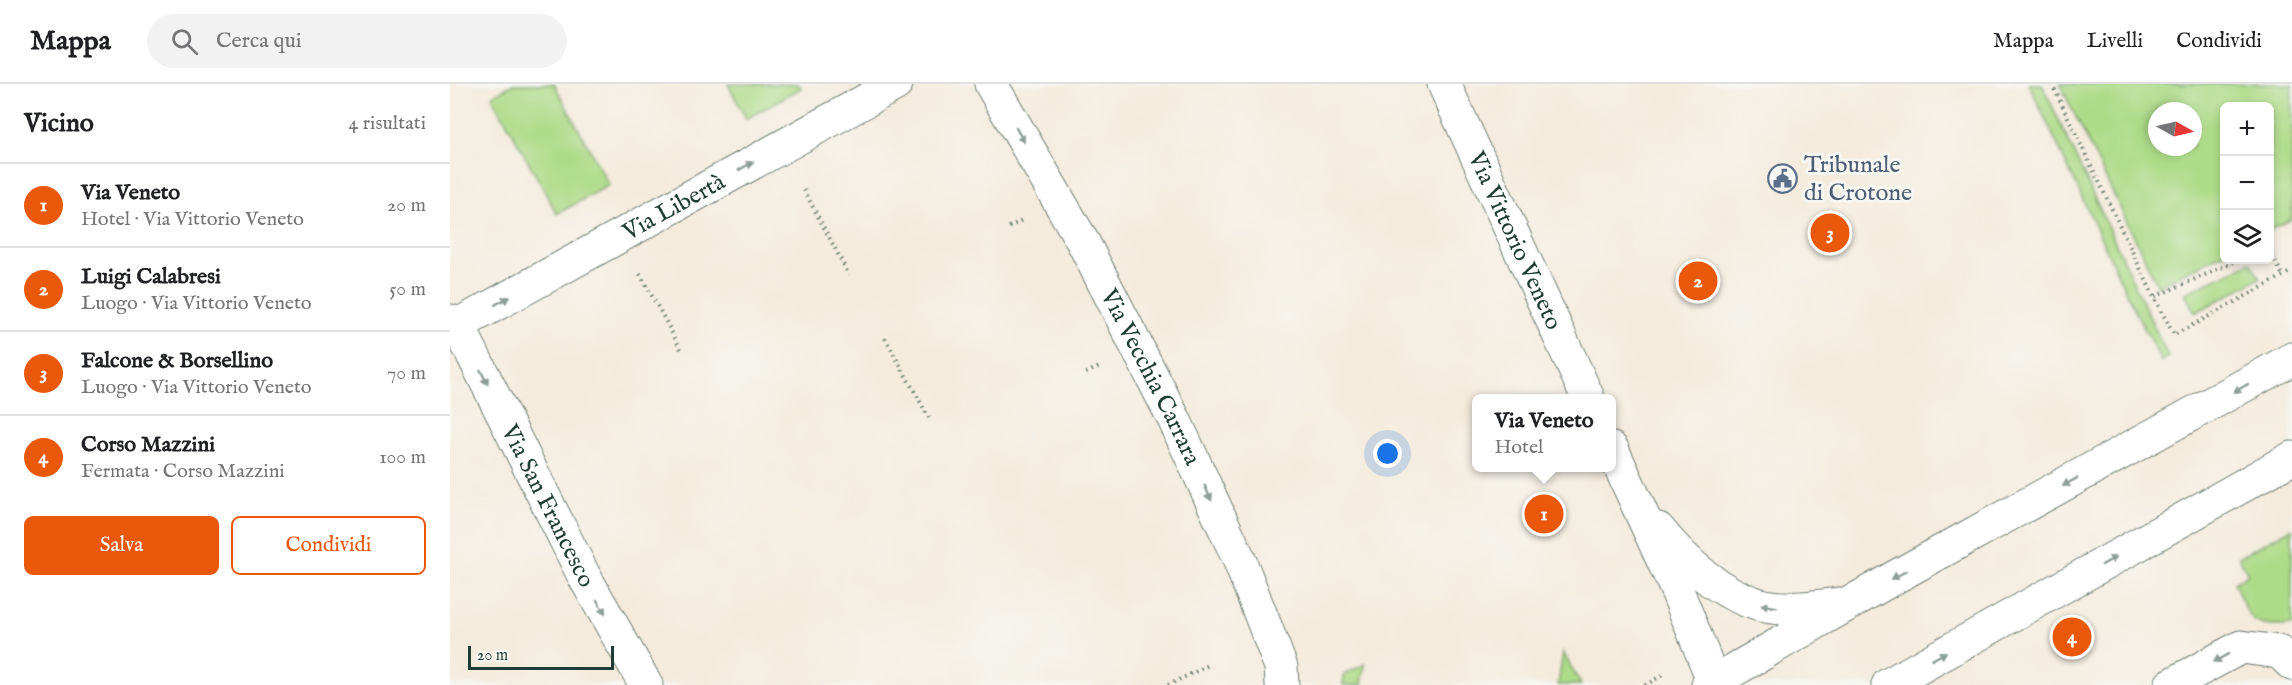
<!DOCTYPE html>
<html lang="it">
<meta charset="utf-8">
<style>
:root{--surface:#fff;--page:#f2f2f2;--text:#202124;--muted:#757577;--line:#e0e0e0;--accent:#ea580c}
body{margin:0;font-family:"IM FELL English",serif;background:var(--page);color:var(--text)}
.controls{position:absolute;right:18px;top:18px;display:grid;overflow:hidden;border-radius:9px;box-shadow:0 3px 9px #0003}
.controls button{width:54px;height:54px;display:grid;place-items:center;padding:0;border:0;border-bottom:2px solid var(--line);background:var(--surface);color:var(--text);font:30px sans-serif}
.compass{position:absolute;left:1698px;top:18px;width:54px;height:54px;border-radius:50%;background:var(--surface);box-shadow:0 3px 9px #0003;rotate:98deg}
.scale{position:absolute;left:18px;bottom:15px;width:146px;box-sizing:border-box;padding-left:6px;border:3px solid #1f3d34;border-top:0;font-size:16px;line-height:21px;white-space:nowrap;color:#1f3d34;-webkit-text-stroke:4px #f6f6f2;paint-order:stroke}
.you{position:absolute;left:938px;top:370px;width:21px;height:21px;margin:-15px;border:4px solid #fff;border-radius:50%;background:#1a73e8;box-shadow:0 0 0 9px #1a73e833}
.badge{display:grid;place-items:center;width:39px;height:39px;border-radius:50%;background:var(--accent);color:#fff;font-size:20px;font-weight:700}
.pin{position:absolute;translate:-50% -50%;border:3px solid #fff;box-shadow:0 2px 6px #0006}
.popup{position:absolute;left:1022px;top:310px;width:144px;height:78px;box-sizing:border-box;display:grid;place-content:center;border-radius:9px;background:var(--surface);filter:drop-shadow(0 2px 4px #0005);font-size:20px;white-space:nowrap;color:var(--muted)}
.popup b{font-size:22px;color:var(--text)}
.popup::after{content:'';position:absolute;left:50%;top:100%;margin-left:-12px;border:12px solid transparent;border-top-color:var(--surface)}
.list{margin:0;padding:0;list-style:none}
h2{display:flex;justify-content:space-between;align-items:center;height:78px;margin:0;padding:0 24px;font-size:26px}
h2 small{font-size:20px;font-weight:400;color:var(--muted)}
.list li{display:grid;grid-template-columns:39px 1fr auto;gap:18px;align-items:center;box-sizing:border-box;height:84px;padding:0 24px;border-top:2px solid var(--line)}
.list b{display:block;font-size:22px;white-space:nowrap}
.list p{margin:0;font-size:20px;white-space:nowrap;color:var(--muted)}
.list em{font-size:20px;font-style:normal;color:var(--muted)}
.actions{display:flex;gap:12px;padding:18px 24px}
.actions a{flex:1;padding:14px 0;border:2px solid var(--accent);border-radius:9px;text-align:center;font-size:21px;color:var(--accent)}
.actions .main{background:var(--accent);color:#fff}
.icon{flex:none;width:33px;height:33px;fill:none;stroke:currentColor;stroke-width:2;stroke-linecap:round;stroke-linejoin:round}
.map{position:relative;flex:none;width:1842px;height:601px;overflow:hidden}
header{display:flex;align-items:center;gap:36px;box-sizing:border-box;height:84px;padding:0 30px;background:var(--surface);border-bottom:2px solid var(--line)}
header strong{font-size:28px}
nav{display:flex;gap:33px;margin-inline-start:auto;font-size:21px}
.search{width:420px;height:54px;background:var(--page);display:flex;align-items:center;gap:15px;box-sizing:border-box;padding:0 21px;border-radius:33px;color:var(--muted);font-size:22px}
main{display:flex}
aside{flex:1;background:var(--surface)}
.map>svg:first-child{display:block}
.green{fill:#addb88;stroke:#668c5e;stroke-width:1.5;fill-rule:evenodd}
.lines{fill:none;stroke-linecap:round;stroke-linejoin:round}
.minor-casing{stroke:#6a7a6f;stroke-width:35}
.path{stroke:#6a7a6f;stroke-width:4;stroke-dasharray:1.5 4.5;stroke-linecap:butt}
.minor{stroke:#fff;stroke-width:33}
.oneway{fill:#8f9e9a}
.labels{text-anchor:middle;stroke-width:6;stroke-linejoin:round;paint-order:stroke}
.service-label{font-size:24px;fill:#4e5e75;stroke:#f6f6f2;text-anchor:start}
.street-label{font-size:24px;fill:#1f3d34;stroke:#f6f6f2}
</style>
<header>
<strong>Mappa</strong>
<div class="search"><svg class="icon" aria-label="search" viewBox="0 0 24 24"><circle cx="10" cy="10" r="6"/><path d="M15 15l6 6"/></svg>Cerca qui</div>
<nav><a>Mappa</a><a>Livelli</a><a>Condividi</a></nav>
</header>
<main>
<aside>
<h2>Vicino<small>4 risultati</small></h2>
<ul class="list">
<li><span class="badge">1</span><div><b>Via Veneto</b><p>Hotel · Via Vittorio Veneto</p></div><em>20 m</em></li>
<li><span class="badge">2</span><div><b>Luigi Calabresi</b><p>Luogo · Via Vittorio Veneto</p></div><em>50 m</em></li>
<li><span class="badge">3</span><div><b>Falcone &amp; Borsellino</b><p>Luogo · Via Vittorio Veneto</p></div><em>70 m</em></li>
<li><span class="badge">4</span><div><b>Corso Mazzini</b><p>Fermata · Corso Mazzini</p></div><em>100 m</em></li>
</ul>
<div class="actions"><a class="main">Salva</a><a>Condividi</a></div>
</aside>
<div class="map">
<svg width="1842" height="601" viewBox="0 0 1842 601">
<rect width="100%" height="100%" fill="#f6f6f2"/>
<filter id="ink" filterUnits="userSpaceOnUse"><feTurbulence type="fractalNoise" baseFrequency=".0167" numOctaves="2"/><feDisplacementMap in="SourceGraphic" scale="12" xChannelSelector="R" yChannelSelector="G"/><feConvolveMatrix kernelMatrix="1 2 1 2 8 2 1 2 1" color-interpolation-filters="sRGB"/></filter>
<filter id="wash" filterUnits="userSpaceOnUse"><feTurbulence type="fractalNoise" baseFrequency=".008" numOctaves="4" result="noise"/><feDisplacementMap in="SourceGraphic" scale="24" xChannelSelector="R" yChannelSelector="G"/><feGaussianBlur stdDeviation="1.35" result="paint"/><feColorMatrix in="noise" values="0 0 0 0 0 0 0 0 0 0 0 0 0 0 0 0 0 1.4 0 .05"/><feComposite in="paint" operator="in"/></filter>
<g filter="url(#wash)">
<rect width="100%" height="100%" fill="#f4ebdc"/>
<!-- green -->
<path class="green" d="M63 0H104L159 101 107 130 42 12Z
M278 0H349L351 4 296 35Z
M1579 0H1592L1718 273 1711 277 1684 225Z
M1610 0H1842V135L1820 146V22H1774V169L1708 202ZM1707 27H1743V63H1707Z
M1801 178 1810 194 1745 229 1735 209Z
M1842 444V541C1798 546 1801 535 1784 499L1798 490 1789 473Z
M1113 568 1131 601H1108Z
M915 580 912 601H893L894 591Z"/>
</g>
<g filter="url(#ink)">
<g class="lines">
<defs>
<g id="minor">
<path id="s1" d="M541 0 634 160 724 335 789 475 831 583 832 601"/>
<path id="s2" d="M994 0 1138 314"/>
<path id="s3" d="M0 237 8 241 446 0"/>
<path id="s4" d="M8 241 134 492 196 601"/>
<path d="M1162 365 1228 509 1265 601"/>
<path d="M1208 445C1234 477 1267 508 1307 520 1334 528 1363 523 1390 520"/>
<path d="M1258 601 1447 492 1842 275"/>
<path d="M1438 601 1842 374"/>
<path d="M1721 601 1791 563 1829 568 1842 580"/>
</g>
</defs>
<!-- minor casing -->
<use href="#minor" class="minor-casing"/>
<!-- path -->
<path class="path" d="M1602 0 1704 213
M354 106 399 191
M559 143 572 136
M1820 167 1833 192
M1789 176 1704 213 1724 251 1842 187
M190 190 233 269
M435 254 479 334
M636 289 649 283
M718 601 761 580
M1195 601 1215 590"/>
<!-- minor -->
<use href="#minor" class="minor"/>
</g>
<!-- one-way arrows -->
<defs><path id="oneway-solid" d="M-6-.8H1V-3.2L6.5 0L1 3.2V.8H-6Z" transform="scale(1.5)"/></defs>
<g class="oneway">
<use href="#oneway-solid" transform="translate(570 51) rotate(60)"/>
<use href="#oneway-solid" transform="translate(296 82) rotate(-29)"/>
<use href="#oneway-solid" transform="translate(52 217) rotate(-29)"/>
<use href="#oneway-solid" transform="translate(34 293) rotate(63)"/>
<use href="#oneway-solid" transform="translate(1791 304) rotate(151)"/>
<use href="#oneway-solid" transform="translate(1620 398) rotate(151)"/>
<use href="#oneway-solid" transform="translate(758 409) rotate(65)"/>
<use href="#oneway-solid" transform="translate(1659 477) rotate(-29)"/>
<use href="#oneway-solid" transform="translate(1449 491) rotate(151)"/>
<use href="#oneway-solid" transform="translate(1319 522) rotate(-171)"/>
<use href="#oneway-solid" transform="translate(151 523) rotate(60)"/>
<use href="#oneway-solid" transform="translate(1489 572) rotate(-29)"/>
<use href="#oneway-solid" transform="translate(1771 574) rotate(151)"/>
</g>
</g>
<!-- icons -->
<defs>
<symbol id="civic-ring" viewBox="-11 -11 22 22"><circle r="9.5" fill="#f6f6f2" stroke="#5c6f8a" stroke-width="1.5"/><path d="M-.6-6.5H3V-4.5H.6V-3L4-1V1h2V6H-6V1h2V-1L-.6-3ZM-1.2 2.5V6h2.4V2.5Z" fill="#5c6f8a"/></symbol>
</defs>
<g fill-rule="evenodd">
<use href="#civic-ring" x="1316" y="78" width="33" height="33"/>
</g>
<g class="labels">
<!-- service labels -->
<g class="service-label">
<text x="1354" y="88">Tribunale<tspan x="1354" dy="28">di Crotone</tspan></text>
</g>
<!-- street labels -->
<g class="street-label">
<text dy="8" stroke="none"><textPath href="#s3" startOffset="255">Via Libertà</textPath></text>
<text dy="8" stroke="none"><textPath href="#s2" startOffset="172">Via Vittorio Veneto</textPath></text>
<text dy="8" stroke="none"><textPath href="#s1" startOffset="334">Via Vecchia Carrara</textPath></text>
<text dy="8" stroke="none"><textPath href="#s4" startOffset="202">Via San Francesco</textPath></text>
</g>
</g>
</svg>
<div class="controls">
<button>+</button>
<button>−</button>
<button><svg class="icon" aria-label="layers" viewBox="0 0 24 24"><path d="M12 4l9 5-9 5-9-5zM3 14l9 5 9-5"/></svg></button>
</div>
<svg class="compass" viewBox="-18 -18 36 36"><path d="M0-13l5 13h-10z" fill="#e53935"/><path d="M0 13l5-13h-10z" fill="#757577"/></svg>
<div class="scale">20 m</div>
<div class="you"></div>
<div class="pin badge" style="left:1094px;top:430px">1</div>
<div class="popup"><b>Via Veneto</b>Hotel</div>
<div class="pin badge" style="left:1248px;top:197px">2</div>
<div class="pin badge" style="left:1380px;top:149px">3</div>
<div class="pin badge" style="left:1622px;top:553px">4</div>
</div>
</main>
